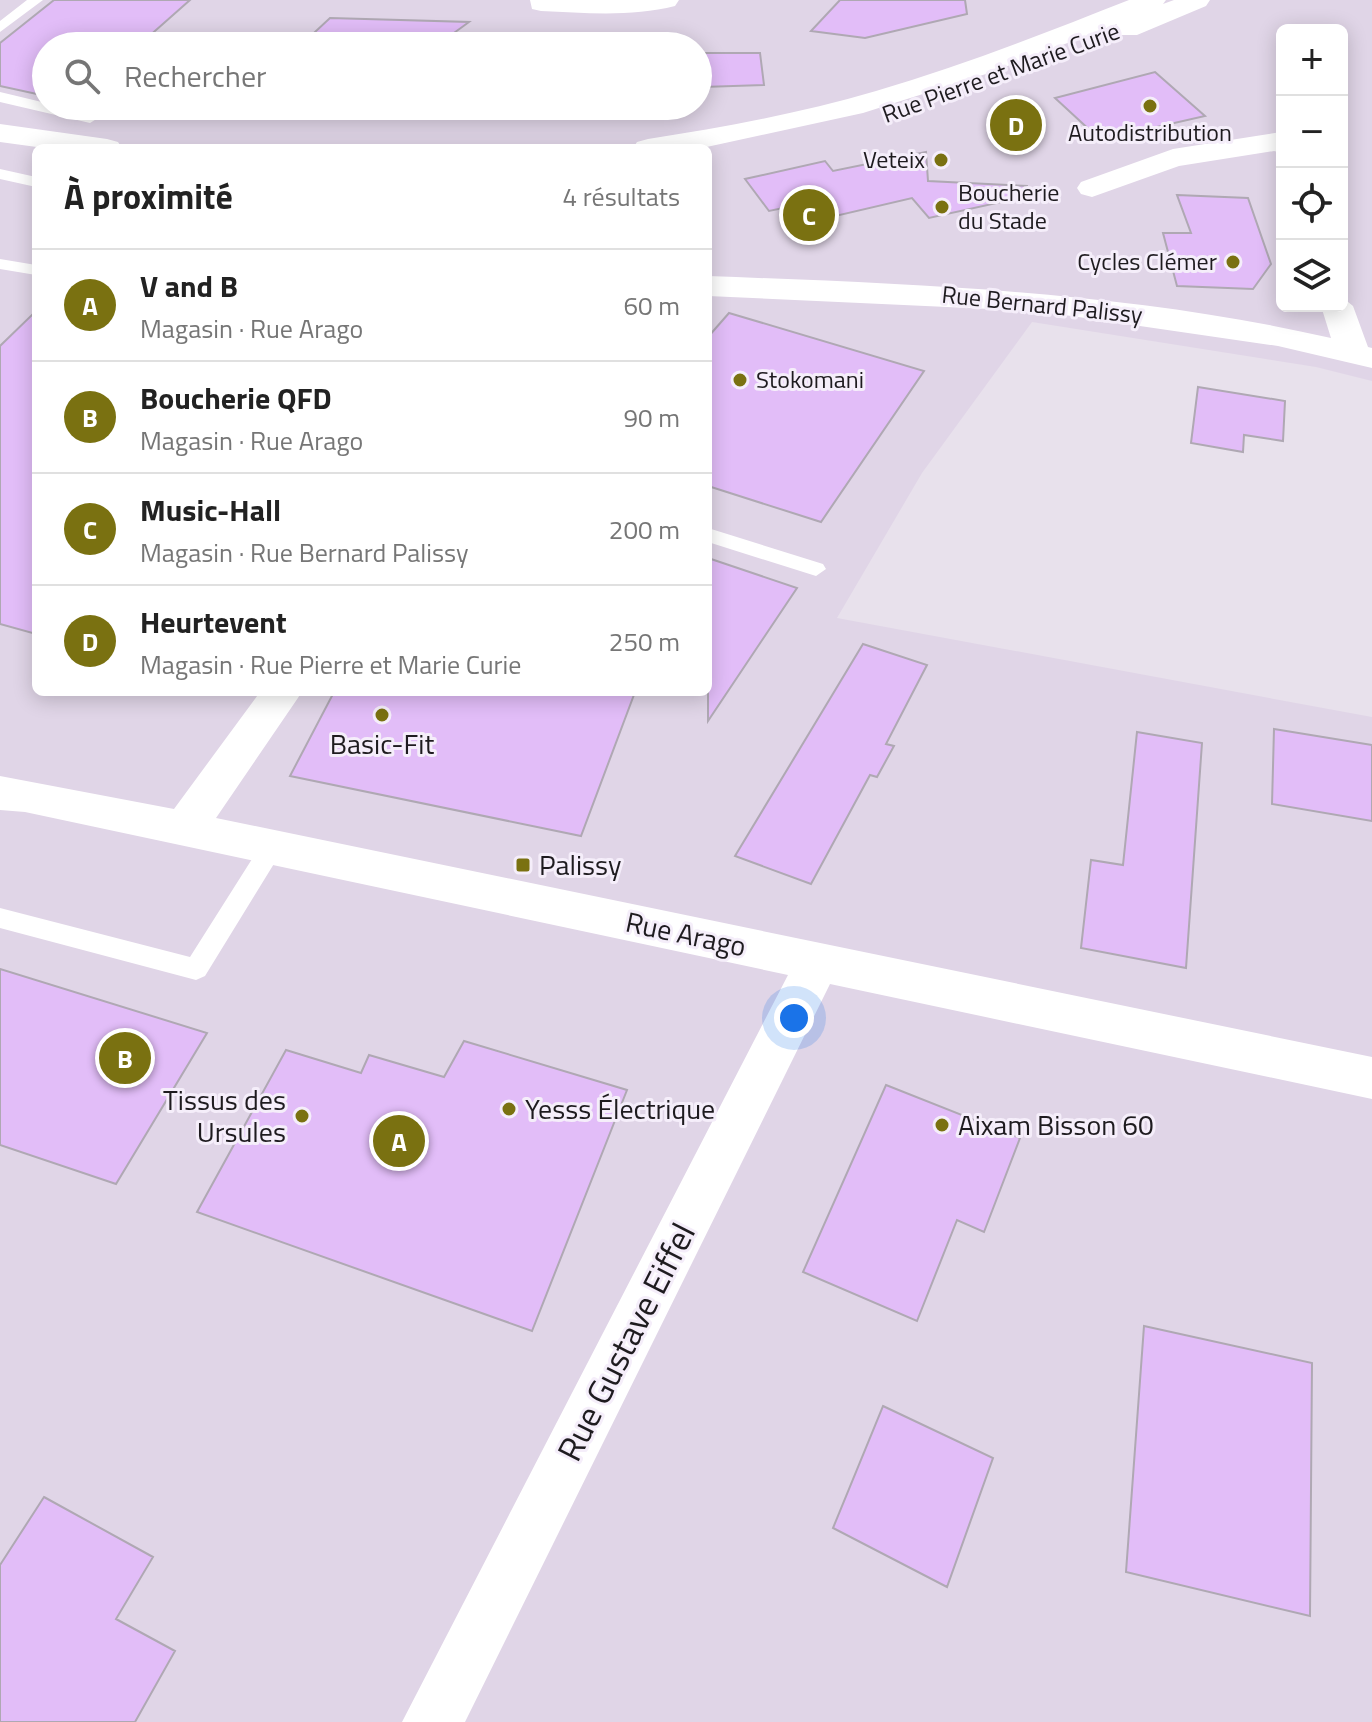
<!DOCTYPE html>
<html lang="fr">
<meta charset="utf-8">
<style>
:root{--surface:#fff;--page:#f2f2f2;--text:#222;--muted:#767676;--line:#e0e0e0;--accent:#7a7111}
body{margin:0;font-family:"Titillium Web",sans-serif;background:var(--page);color:var(--text)}
.controls{position:absolute;right:24px;top:24px;display:grid;overflow:hidden;border-radius:12px;box-shadow:0 4px 20px #0003}
.controls button{width:72px;height:72px;display:grid;place-items:center;padding:0;border:0;border-bottom:2px solid var(--line);background:var(--surface);color:var(--text);font:40px sans-serif}
.you{position:absolute;left:794px;top:1018px;width:28px;height:28px;margin:-20px;border:6px solid #fff;border-radius:50%;background:#1a73e8;box-shadow:0 0 0 12px #1a73e833}
.badge{display:grid;place-items:center;width:52px;height:52px;border-radius:50%;background:var(--accent);color:#fff;font-size:26px;font-weight:700}
.pin{position:absolute;translate:-50% -50%;border:4px solid #fff;box-shadow:0 2px 8px #0006}
.list{margin:0;padding:0;list-style:none}
h2{display:flex;justify-content:space-between;align-items:center;height:104px;margin:0;padding:0 32px;font-size:34px}
h2 small{font-size:26px;font-weight:400;color:var(--muted)}
.list li{display:grid;grid-template-columns:52px 1fr auto;gap:24px;align-items:center;box-sizing:border-box;height:112px;padding:0 32px;border-top:2px solid var(--line)}
.list b{display:block;font-size:30px;white-space:nowrap}
.list p{margin:0;font-size:26px;white-space:nowrap;color:var(--muted)}
.list em{font-size:26px;font-style:normal;color:var(--muted)}
.icon{flex:none;width:44px;height:44px;fill:none;stroke:currentColor;stroke-width:2;stroke-linecap:round;stroke-linejoin:round}
.map{position:relative;flex:none;width:1372px;height:1722px;overflow:hidden}
.search{position:absolute;background:var(--surface);box-shadow:0 4px 20px #0003;left:32px;top:32px;width:680px;height:88px;display:flex;align-items:center;gap:20px;box-sizing:border-box;padding:0 28px;border-radius:44px;color:var(--muted);font-size:30px}
.panel{position:absolute;background:var(--surface);box-shadow:0 4px 20px #0003;left:32px;top:144px;width:680px;height:552px;border-radius:12px}
.map>svg:first-child{display:block}
.built{fill:#e0d5e7;fill-rule:evenodd}
.building{fill:#e2bdf8;stroke:#afa8b3;stroke-width:2}
.lines{fill:none;stroke-linecap:round;stroke-linejoin:round}
.lane{fill:#fff;fill-rule:evenodd}
.street{fill:#fff;fill-rule:evenodd}
.primary{fill:#fff;fill-rule:evenodd}
.poi-dot{fill:#7a7111;stroke:#f5eefa;stroke-width:3}
.labels{text-anchor:middle;stroke-width:6;stroke-linejoin:round;paint-order:stroke}
.far-street-label{font-size:24px;fill:#1e1b1f;stroke:#f5eefa}
.far-poi-label{font-size:24px;fill:#1e1b1f;stroke:#f5eefa;text-anchor:end}
.poi-label{font-size:28px;fill:#1e1b1f;stroke:#f5eefa;text-anchor:start}
.street-label{font-size:28px;fill:#1e1b1f;stroke:#f5eefa}
.near-street-label{font-size:34px;fill:#1e1b1f;stroke:#f5eefa}
</style>
<div class="map">
<svg width="1372" height="1722" viewBox="0 0 1372 1722">
<rect width="100%" height="100%" fill="#e8e1ec"/>
<!-- built -->
<path class="built" d="M0 0H1372V381L1316 367 1032 322 922 473 837 618 1372 717V1722H0ZM1282 30H1342V306H1282ZM46 46H698V106H46ZM36 148H708V692H36Z"/>
<!-- building -->
<path class="building" d="M54 0H190L138 46H46V96L0 86V43Z
M840 0H965L967 14 865 38 811 31Z
M330 18 469 22 436 46H300Z
M705 53H760L764 85 703 87Z
M1155 72 1205 116 1113 137 1093 133 1055 98Z
M926 152 928 181 1027 186 1028 196 929 218 912 198 797 225 783 208 769 211 745 179 825 161 833 171Z
M1177 195 1248 198 1271 264 1253 289 1177 286 1163 233H1191Z
M36 311V634L0 624V346Z
M729 313 924 371 821 522 708 486V337Z
M1198 387 1285 401 1283 441 1244 435 1243 452 1191 443Z
M708 558 797 588 708 721Z
M863 644 927 665 886 744 894 746 877 777 870 775 811 884 735 856Z
M334 692H635L581 836 290 776Z
M1274 729 1372 745V821L1272 804Z
M1137 732 1202 743 1186 968 1081 948 1091 860 1123 865Z
M0 969 207 1033 116 1184 0 1145Z
M464 1041 627 1090 532 1331 197 1212 286 1050 361 1073 369 1055 444 1077Z
M886 1085 1020 1138 984 1232 957 1220 917 1321 803 1272Z
M1144 1326 1312 1363 1310 1616 1126 1572Z
M883 1406 993 1458 947 1587 833 1528Z
M44 1497 153 1557 116 1619 175 1651 135 1722H0V1565Z"/>
<g class="lines">
<!-- lane -->
<path class="lane" d="M27 0H43L0 32V21Z
M0 92 46 103V106L96 115 98 118 90 123 0 102Z
M0 169 36 177V187L0 179Z
M0 259 36 265V275L0 269Z
M708 528 823 564 826 569 816 576 708 542Z
M272 838 280 840 284 847 280 854 205 976 196 980 0 928V908L190 957 264 840Z"/>
<!-- street -->
<path class="street" d="M530 0H679L675 6C632 17 586 13 541 11L532 9Z
M1281 132 1282 153 1274 151 1179 166 1092 197 1081 194 1077 188 1081 182 1173 149Z
M708 276C917 284 1126 291 1331 338L1321 306H1342V297L1353 306 1368 347 1372 348V368L1278 346 1037 311 708 296Z
M260 692H302L216 818 1372 1057V1099L830 984 465 1722H402L788 975 25 812 0 810V776L174 809Z"/>
<!-- primary -->
<path class="primary" d="M1129 0H1166L1163 4 1174 0H1210L1206 6 1137 35H1117L1113 29 1117 24 989 73 863 113 702 148H633L637 142 648 139C725 127 801 113 876 91 962 66 1045 33 1129 0Z
M0 124 107 139 118 142 122 148H44L0 142Z"/>
</g>
<!-- markers -->
<g class="poi-dot">
<circle cx="1150" cy="106" r="8"/>
<circle cx="941" cy="160" r="8"/>
<circle cx="942" cy="207" r="8"/>
<circle cx="1233" cy="262" r="8"/>
<circle cx="740" cy="380" r="8"/>
<circle cx="382" cy="715" r="8"/>
<rect x="515" y="857" width="16" height="16" rx="4"/>
<circle cx="509" cy="1109" r="8"/>
<circle cx="302" cy="1116" r="8"/>
<circle cx="942" cy="1125" r="8"/>
</g>
<g class="labels">
<!-- far-street labels -->
<g class="far-street-label">
<text transform="translate(1001 73) rotate(-20)" y="8">Rue Pierre et Marie Curie</text>
<text transform="translate(1042 305) rotate(6)" y="8">Rue Bernard Palissy</text>
</g>
<!-- far-poi labels -->
<g class="far-poi-label">
<text x="1150" y="141" text-anchor="middle">Autodistribution</text>
<text x="925" y="168">Veteix</text>
<text x="958" y="201" text-anchor="start">Boucherie<tspan x="958" dy="28">du Stade</tspan></text>
<text x="1217" y="270">Cycles Clémer</text>
<text x="756" y="388" text-anchor="start">Stokomani</text>
</g>
<!-- poi labels -->
<g class="poi-label">
<text x="382" y="754" text-anchor="middle">Basic-Fit</text>
<text x="539" y="875">Palissy</text>
<text x="286" y="1110" text-anchor="end">Tissus des<tspan x="286" dy="32">Ursules</tspan></text>
<text x="525" y="1119">Yesss Électrique</text>
<text x="958" y="1135">Aixam Bisson 60</text>
</g>
<!-- street labels -->
<g class="street-label">
<text transform="translate(686 934) rotate(12)" y="10">Rue Arago</text>
</g>
<!-- near-street labels -->
<g class="near-street-label">
<text transform="translate(626 1342) rotate(-63)" y="12">Rue Gustave Eiffel</text>
</g>
</g>
</svg>
<div class="controls">
<button>+</button>
<button>−</button>
<button><svg class="icon" aria-label="locate" viewBox="0 0 24 24"><circle cx="12" cy="12" r="6"/><path d="M12 2v4M12 18v4M2 12h4M18 12h4"/></svg></button>
<button><svg class="icon" aria-label="layers" viewBox="0 0 24 24"><path d="M12 4l9 5-9 5-9-5zM3 14l9 5 9-5"/></svg></button>
</div>
<div class="you"></div>
<div class="pin badge" style="left:399px;top:1141px">A</div>
<div class="pin badge" style="left:125px;top:1058px">B</div>
<div class="pin badge" style="left:809px;top:215px">C</div>
<div class="pin badge" style="left:1016px;top:125px">D</div>
<div class="search"><svg class="icon" aria-label="search" viewBox="0 0 24 24"><circle cx="10" cy="10" r="6"/><path d="M15 15l6 6"/></svg>Rechercher</div>
<section class="panel">
<h2>À proximité<small>4 résultats</small></h2>
<ul class="list">
<li><span class="badge">A</span><div><b>V and B</b><p>Magasin · Rue Arago</p></div><em>60 m</em></li>
<li><span class="badge">B</span><div><b>Boucherie QFD</b><p>Magasin · Rue Arago</p></div><em>90 m</em></li>
<li><span class="badge">C</span><div><b>Music-Hall</b><p>Magasin · Rue Bernard Palissy</p></div><em>200 m</em></li>
<li><span class="badge">D</span><div><b>Heurtevent</b><p>Magasin · Rue Pierre et Marie Curie</p></div><em>250 m</em></li>
</ul>
</section>
</div>
